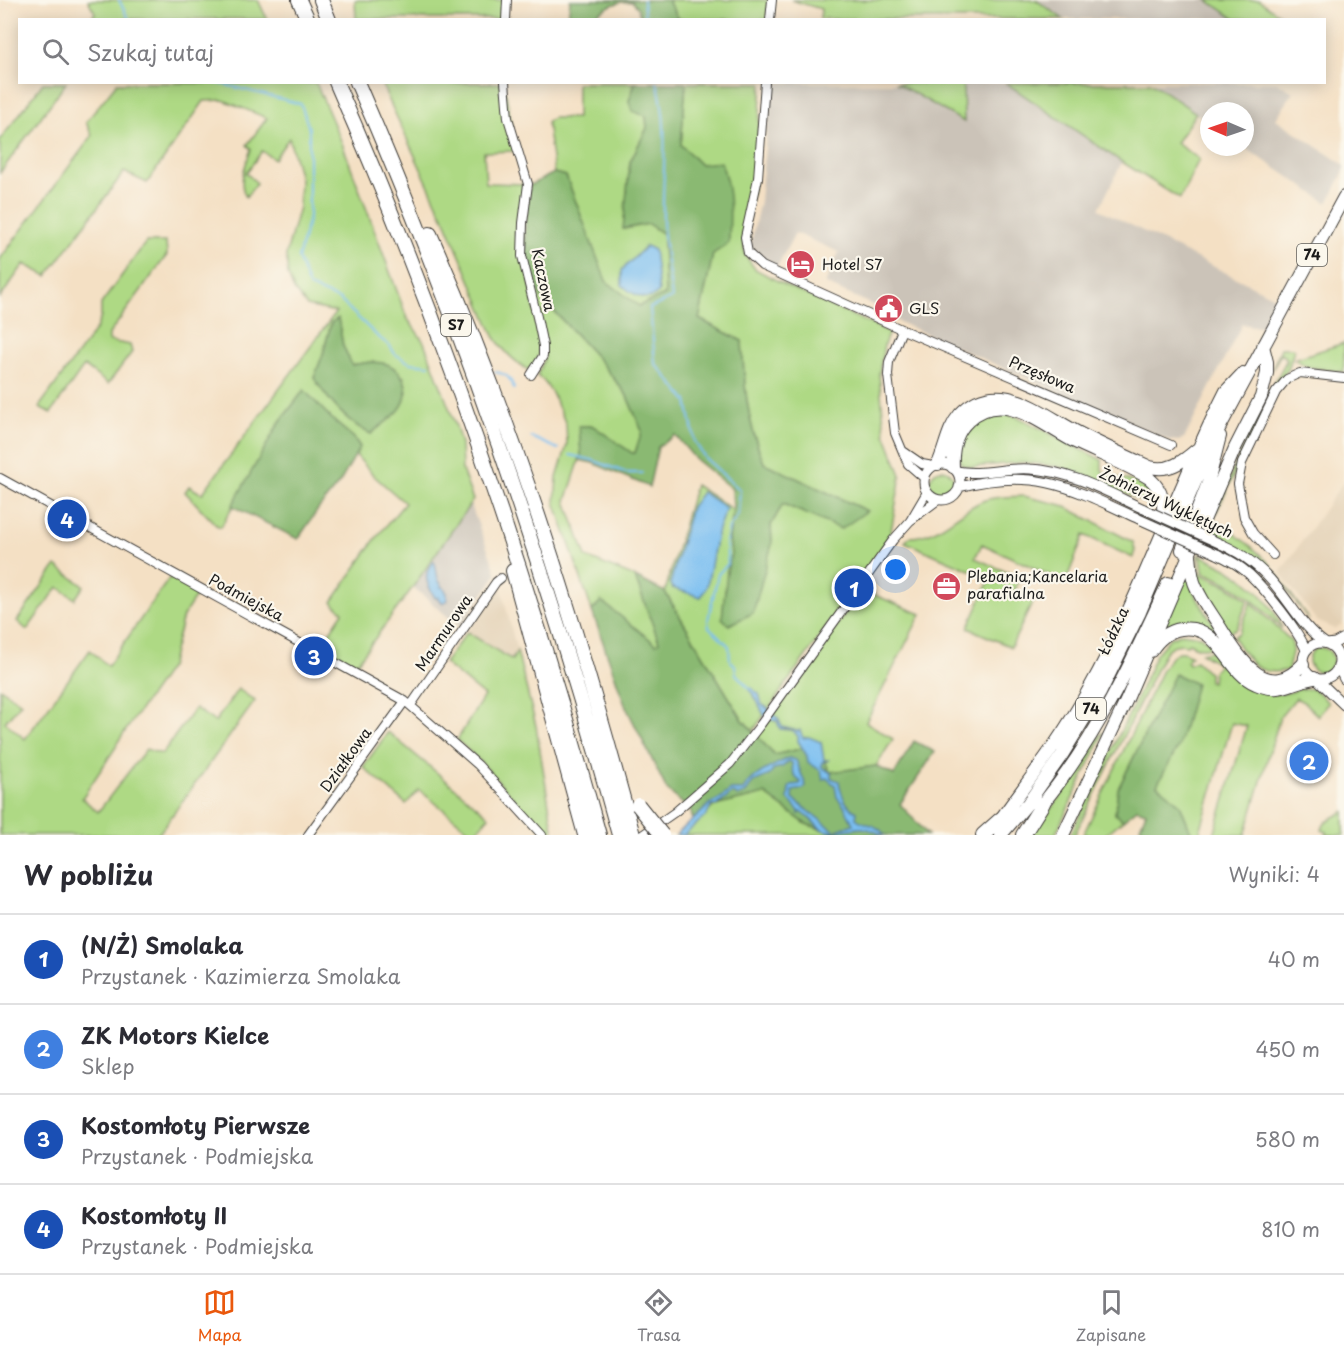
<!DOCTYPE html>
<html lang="pl">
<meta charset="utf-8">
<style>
:root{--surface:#fff;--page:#f2f2f3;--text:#2b2b33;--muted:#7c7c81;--line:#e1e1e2;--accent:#ea580c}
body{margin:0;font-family:"Playpen Sans",sans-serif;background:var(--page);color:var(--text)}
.compass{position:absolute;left:1200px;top:102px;width:54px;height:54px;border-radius:50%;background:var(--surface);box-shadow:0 3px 15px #0003;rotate:272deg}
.you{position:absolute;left:896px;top:570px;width:21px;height:21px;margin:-15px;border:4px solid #fff;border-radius:50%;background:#1a73e8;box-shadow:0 0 0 9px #1a73e833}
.badge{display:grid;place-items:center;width:39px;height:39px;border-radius:50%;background:var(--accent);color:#fff;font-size:20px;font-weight:700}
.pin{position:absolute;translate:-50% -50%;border:3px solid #fff;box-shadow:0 2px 6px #0006}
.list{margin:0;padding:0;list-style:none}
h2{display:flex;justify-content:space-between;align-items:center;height:78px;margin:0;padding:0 24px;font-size:26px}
h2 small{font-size:20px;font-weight:400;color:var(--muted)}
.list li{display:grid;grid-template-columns:39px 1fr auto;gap:18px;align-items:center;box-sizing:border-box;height:90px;padding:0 24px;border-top:2px solid var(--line)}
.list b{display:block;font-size:22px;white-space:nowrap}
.list p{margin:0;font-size:20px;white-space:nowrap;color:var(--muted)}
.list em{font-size:20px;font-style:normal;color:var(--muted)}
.icon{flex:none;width:33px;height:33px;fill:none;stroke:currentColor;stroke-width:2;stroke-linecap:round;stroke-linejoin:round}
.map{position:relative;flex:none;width:1344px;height:835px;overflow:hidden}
.search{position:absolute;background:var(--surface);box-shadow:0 3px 15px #0003;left:18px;right:18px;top:18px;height:66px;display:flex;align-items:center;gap:15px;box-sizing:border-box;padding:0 21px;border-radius:0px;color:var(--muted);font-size:22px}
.sheet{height:438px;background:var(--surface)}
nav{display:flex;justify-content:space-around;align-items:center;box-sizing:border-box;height:84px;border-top:2px solid var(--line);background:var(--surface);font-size:16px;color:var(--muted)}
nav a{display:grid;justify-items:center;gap:3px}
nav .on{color:var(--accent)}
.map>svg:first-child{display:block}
.built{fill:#e3d0b4}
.industrial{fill:#cbc3b8}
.green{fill:#aed984;stroke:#657a50;stroke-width:1.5;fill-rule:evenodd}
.forest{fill:#8ab972;stroke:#536a47;stroke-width:1.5}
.water{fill:#7bbff1;stroke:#4c6e86;stroke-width:1.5}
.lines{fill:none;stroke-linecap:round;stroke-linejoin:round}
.stream{stroke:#7bbff1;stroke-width:2}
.minor-casing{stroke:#3c3935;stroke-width:10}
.tertiary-casing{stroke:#3c3935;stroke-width:11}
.primary-casing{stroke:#3c3935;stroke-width:14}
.motorway-casing{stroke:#3c3935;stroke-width:16}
.minor{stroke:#fff;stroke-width:8}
.tertiary{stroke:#fff;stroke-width:9}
.primary{stroke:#fff;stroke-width:12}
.motorway{stroke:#fff;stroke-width:14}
.tertiary-bridge-casing{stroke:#3c3935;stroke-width:11;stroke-linecap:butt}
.motorway-bridge-casing{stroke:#3c3935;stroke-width:16;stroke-linecap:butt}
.tertiary-bridge{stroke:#fff;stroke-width:9}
.motorway-bridge{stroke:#fff;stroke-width:14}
.labels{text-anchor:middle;stroke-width:4.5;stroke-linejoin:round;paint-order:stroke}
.shield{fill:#fbf7ec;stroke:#5f5e5a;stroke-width:1.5}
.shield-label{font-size:14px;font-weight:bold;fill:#1c1c1c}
.poi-label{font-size:15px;fill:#1c1c1c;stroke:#fbf7ec;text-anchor:start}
.street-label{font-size:15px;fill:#1c1c1c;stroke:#fbf7ec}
</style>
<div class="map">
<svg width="1344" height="835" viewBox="0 0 1344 835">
<rect width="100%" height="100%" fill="#fbf7ec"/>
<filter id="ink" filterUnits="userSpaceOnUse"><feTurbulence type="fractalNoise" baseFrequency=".0167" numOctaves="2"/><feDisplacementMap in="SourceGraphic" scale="12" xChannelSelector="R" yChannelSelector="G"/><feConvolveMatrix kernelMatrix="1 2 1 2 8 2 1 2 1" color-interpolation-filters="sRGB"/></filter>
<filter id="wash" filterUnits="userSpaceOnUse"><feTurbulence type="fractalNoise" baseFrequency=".008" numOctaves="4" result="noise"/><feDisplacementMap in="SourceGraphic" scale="24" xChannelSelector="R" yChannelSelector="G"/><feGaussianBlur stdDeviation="1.35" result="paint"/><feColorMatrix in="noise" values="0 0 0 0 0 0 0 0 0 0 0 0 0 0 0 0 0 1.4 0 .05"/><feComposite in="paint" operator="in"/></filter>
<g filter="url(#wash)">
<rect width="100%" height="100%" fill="#f4e0c4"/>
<!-- built -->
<path class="built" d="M1344 481V622L1335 629 1317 621 1280 573Z
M500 583 517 651 513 660 467 632Z"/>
<!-- industrial -->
<path class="industrial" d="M1036 0H1207L1235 19H1063Z
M771 83H896L963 122V83H1006L1122 162 1099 209 1278 299 1264 328 1242 324 1185 437 1179 441 1168 440 874 311 876 306 825 284 839 252 795 233 776 269 768 266 750 247 760 201Z
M1152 83H1278L1293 92 1276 119 1344 165V171L1328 203 1244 147 1245 111H1209V122Z
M470 503 497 574 460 627 413 587Z"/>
<!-- green -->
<path class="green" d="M88 0H258L267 19H91L95 13Z
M355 0H505L504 19H356Z
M670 0H768L767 20 679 19 669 3Z
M791 0H1036L1063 19H820L821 9Z
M1207 0H1258L1286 19H1235Z
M43 83H66L0 173V140Z
M117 83H316L342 143 407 318 424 342 456 426 461 444 462 470 473 500 413 587 354 667 319 648 343 612 332 602 376 538 405 503 374 476 355 454 360 447 354 438 335 422 304 391 279 423 221 527 216 525 185 492 189 486 202 494 336 312 307 306 294 290 288 275 286 255 299 207 300 178 289 138 274 159 262 151 246 173 257 183 246 197C237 182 246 165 251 149L247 145 267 118 223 100 204 101 147 183 124 172 47 276 24 264 0 298V259L92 136 86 122ZM338 319 343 346 352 365 370 362 404 377 407 392 385 421 371 434 314 378 323 354 331 323Z
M381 83H504L516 151 484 152 486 183 526 184 521 223 540 347C539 355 536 365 528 370 513 360 503 351 494 336L446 223Z
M577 83H635L629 101 646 116 647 128 630 162 624 229 648 224 663 234 665 295 639 306 605 281 566 176 554 173 547 122 553 118H577Z
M686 83H762L755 177 743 236 745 255 755 269 789 287 889 332 884 345 879 374 885 433 901 475 890 537 753 731 742 719 665 592 695 485 733 510 729 539 732 554 727 571 772 544 771 525 783 504 841 529 866 511 764 463C747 424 744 384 742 341L699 319 713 253 700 164 681 145Z
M896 83H963L964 122 900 85Z
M1006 83H1152L1196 113 1176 143 1199 159 1180 199 1122 162Z
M146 242H166L167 255 109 334V341L130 345 132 352 108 384 84 366 51 413 39 407 96 329 101 316V304Z
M526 256 541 297 599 360 626 394 642 431 635 453H632L593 426H580L581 456 566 501 586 557 635 577 660 642 656 645 601 601 592 611 555 502 557 478 567 445 566 424 552 393 543 380 537 376 545 357Z
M1344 343V372L1308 367 1294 359Z
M1281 348H1292L1294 350 1288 370 1281 377 1273 392 1209 528 1208 527 1256 418 1287 359 1281 353 1272 370Z
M1001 413 1018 417 1102 460V470L1106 475C1127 480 1154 483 1157 508L1091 478 1060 467 1024 462 972 467 962 465C952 450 968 427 981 419 988 415 994 414 1001 413Z
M930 482a12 12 0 1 1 24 0a12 12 0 1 1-24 0Z
M1023 496 1062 505 1133 542 1135 550 1133 558 1084 535 1066 581 1058 579 982 544 975 558 1020 578 1015 590 1034 599 1011 647 968 628 990 579 905 542 910 537C942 536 958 510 985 500 997 496 1011 497 1023 496Z
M1216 520 1252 547 1269 563 1309 620C1276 575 1262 556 1211 533Z
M1198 554 1199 573 1226 585 1248 600 1237 628 1230 632C1213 606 1193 586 1198 554Z
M1201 555C1234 570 1268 591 1282 628 1254 601 1239 586 1203 572Z
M56 566 84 586 75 599 58 587 27 630 17 621Z
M1186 569C1189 573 1190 583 1193 590 1199 603 1209 616 1217 629 1235 659 1253 693 1294 678L1295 680C1232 707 1233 615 1180 625 1172 627 1165 632 1159 634Z
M170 577 198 593 183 616 170 667 117 743 116 747 82 798 98 812 146 749 162 754 195 708 215 722 238 689 255 701 158 835H0V688L21 703 5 722 25 739 90 650 108 666Z
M862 590 921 614 866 722 893 739 876 766 830 772 817 745 774 755 757 736Z
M1251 602 1291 641 1293 648 1288 670C1256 678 1249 660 1233 637L1239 633Z
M467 632 512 660 517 651 536 726 554 835H547L481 762 457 740 484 696 444 663Z
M1182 633 1200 636 1212 645C1204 651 1196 647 1189 643L1187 645C1178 643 1171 645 1165 652L1076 832 1075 835H1070L1134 704 1156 654 1170 638Z
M1309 660a12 12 0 1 1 24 0a12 12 0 1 1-24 0Z
M1216 650C1230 677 1254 699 1287 693 1297 691 1303 686 1314 690 1320 692 1324 698 1328 703L1318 716 1305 703 1296 698 1280 717 1245 835H1214L1247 726 1232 723 1199 835H1192L1180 804 1156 785 1179 745 1154 716 1118 789 1115 814 1123 820 1105 835H1083L1162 670 1172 656 1178 652H1184L1191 656 1187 661 1189 664 1196 661 1209 673V681L1212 682 1213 672 1218 666 1217 662 1201 653Z
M388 732 489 816 474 834 419 790 406 804 363 767Z
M1104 733 1055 835H1031L1060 797 1101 734Z
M765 794 806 824 839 835H684L714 806Z
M1344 811V835H1326L1327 832 1322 830C1325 817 1335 819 1344 811Z"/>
<!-- forest -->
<path class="forest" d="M570 0H670L669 3 679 19H640L638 8 632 2C607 0 602 16 583 20 578 20 573 19 568 19Z
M635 83H686L681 145 700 164 721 162C732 193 730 211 729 243L713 254 699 319 742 341C744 383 747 424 764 463L867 511 841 529 783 504 771 525 772 544 753 613 729 625 722 618 727 571 731 554 729 539 733 510 732 489 696 460 675 435 658 447 649 487 593 463 579 460 581 456 579 426H593L632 453H635L642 431 626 394 599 360 541 297 526 256 525 223 530 185 554 173 566 176 606 281 639 306 665 295 663 234 648 224 623 229 630 162 647 128 646 116 632 111 629 101Z
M338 318 343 346 352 365C363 363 378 360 389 365 407 373 411 394 400 409 393 418 380 426 371 434 347 423 328 400 314 378L323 354 331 323Z
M304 390 335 422 354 438 360 447 340 482 319 508 298 539 232 506 279 423Z
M635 577 665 592 742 719 774 755 817 745 830 772 876 766 894 775 914 741 935 752 900 804 928 835H839L806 824 765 794 706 808 702 818H692L691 811 667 790 625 705 592 611 601 601 656 644 659 642Z
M1175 674 1196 684 1179 745 1157 785 1180 804 1192 835H1162L1140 827 1146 812 1137 809 1123 820 1115 814 1118 789Z"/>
<!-- water -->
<path class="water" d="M646 246 654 250 659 292C647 305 632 294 622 285V270Z
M702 492 726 508 718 529 707 586 701 597 672 588 670 584 691 507Z
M434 561C439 572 434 575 442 586L441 587H443L447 593V600L443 603 438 600V597L435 598C427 584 421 575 434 561Z
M751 688 759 694 762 705C770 707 771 715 778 718L782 727 798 731 800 730 803 738 809 737 821 742 824 760H830L822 762V767L831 773V778L839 781C840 792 846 808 857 812L856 818C864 825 876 823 885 835 878 834 872 829 863 828 847 827 840 835 823 830 816 826 810 817 801 812L799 814V811L788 799 789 788 792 785 800 784 801 782C794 778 792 772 792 763L789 761 782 767 774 769 770 775 753 782 745 794 737 796 736 794 732 793 717 806H711L707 815 684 835H676C687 823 700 816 709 804L715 802 731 790H743C752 774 774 766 789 758L796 760 806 786 803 789 792 791 793 799 835 831 853 824 844 806 837 797 835 785 826 778 823 780 821 771 808 762 807 756 798 741V736L791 730 780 729 777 721C758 720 763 702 749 690Z"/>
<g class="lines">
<!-- stream -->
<path class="stream" d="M119 0 129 20
M643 0 645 20
M214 82 301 104 309 129V217L298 258 309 287 340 300 377 336 390 346 395 354 410 363 429 365
M657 82C670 127 662 174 663 220 664 246 669 272 672 298L650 308 655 363 687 401 695 442 705 458 740 490 738 515 729 528 726 542 728 564 718 574 708 620 709 627 729 646 730 661 735 665 736 674 751 690
M494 372C505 373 511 377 514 389
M531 437 558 449
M570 455 592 460 627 473H642"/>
</g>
</g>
<g filter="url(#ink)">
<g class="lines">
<defs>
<path id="minor" d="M506 20 507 0
M770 20 772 0
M505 82 508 118 528 184 523 223 522 256 537 317 543 346V356L531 375
M765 82 758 178 745 237 748 253 762 266 903 330 1171 445
M902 330 889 362 888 375 895 433 908 464 924 478
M903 451 922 464 933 466
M0 478 405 701 478 765 542 835
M910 521 927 492
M1273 555 1253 533 1244 517 1238 484 1242 463 1276 392 1287 379 1300 373 1344 378
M411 705 496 582 501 578
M308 835 405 701
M642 835 675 812 730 764 761 724 893 540 910 521 938 500"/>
<path id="tertiary" d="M924 482a18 18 0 1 1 36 0a18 18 0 1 1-36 0Z
M956 471C981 476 1006 467 1030 469 1071 471 1107 492 1144 509
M959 487C1036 467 1072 488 1139 519
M1221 544C1244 554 1264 570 1279 590 1294 609 1305 629 1325 643
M1217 554C1228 559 1240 566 1249 574 1266 590 1298 630 1306 650
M1303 661a18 18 0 1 1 36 0a18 18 0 1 1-36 0Z
M1327 644 1335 643 1344 638
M1338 666 1344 679
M1317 679 1344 705"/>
<path id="primary" d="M938 464C946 447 947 429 960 414 998 373 1043 415 1079 433 1102 445 1126 456 1150 467 1169 472 1182 462 1196 450
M953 467C952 450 955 433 968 421 1002 387 1043 426 1075 442 1100 454 1126 464 1149 478 1163 490 1165 503 1162 520
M1182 550 1208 483 1220 436
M1190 555C1191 565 1191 577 1196 587 1202 601 1212 614 1220 627 1238 655 1266 705 1303 664
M1151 651C1158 640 1168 631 1181 629 1220 623 1225 671 1256 684 1280 695 1292 681 1314 678
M1038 809C1093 746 1134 658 1168 583
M995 827C1027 782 1061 740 1088 691 1137 603 1170 508 1213 417L1226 391 1243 373
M1001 835 1028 803 1062 755 1100 693 1140 612 1213 440 1344 197
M1063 835 1127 699 1235 448 1261 397 1267 373V362L1263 346"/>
<path id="motorway" d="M299 0 308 20
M321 0 329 20
M336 82C444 326 528 578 599 835
M357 82C464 327 549 578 619 835
M430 234C516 428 578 631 633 835
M513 571 585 835
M983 835 1001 819
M1023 835 1043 803"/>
</defs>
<!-- minor casing -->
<use href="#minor" class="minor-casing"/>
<!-- tertiary casing -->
<use href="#tertiary" class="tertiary-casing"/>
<!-- primary casing -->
<use href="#primary" class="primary-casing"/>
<!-- motorway casing -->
<use href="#motorway" class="motorway-casing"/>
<!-- minor -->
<use href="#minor" class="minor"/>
<!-- tertiary -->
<use href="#tertiary" class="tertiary"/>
<!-- primary -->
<use href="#primary" class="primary"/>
<!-- motorway -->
<use href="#motorway" class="motorway"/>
<defs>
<path id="tertiary-bridge" d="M1144 509 1221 544
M1139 519 1217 554"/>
<path id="motorway-bridge" d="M638 805 662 835"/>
</defs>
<!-- tertiary-bridge casing -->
<use href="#tertiary-bridge" class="tertiary-bridge-casing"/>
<!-- motorway-bridge casing -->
<use href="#motorway-bridge" class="motorway-bridge-casing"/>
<!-- tertiary-bridge -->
<use href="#tertiary-bridge" class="tertiary-bridge"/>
<!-- motorway-bridge -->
<use href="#motorway-bridge" class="motorway-bridge"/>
</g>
</g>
<!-- icons -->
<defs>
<symbol id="hotel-disc" viewBox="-11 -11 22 22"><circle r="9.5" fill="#d1495b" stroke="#fbf7ec"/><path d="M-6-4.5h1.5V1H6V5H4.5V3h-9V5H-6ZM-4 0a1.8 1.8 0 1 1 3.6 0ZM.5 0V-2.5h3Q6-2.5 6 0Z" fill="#fff"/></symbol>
<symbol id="civic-disc" viewBox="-11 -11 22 22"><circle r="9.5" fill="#d1495b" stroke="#fbf7ec"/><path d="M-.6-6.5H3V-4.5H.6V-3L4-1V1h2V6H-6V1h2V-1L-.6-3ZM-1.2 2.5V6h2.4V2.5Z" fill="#fff"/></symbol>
<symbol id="office-disc" viewBox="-11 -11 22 22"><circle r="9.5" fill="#d1495b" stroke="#fbf7ec"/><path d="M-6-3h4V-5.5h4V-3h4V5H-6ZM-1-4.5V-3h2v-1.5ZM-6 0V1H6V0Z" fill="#fff"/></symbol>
</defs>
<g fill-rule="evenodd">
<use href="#hotel-disc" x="784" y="248" width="33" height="33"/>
<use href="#civic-disc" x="872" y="292" width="33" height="33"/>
<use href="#office-disc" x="930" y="570" width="33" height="33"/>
</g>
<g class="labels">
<!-- shield labels -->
<g class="shield">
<rect x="1297" y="244" width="30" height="22" rx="4.5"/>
<rect x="441" y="314" width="30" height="22" rx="4.5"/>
<rect x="1076" y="698" width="30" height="22" rx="4.5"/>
</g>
<g class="shield-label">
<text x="1312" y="260">74</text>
<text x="456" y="330">S7</text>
<text x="1091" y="714">74</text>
</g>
<!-- poi labels -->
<g class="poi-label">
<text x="822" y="270">Hotel S7</text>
<text x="909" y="314">GLS</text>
<text x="967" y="582">Plebania;Kancelaria<tspan x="967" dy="17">parafialna</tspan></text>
</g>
<!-- street labels -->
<g class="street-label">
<text transform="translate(543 280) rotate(78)" y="5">Kaczowa</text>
<text transform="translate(1042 375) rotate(23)" y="5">Przęsłowa</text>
<text transform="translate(1166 503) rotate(25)" y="5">Żołnierzy Wyklętych</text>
<text transform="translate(246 598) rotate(28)" y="5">Podmiejska</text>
<text transform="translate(1114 631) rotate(-65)" y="5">Łódzka</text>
<text transform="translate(444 633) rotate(-56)" y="5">Marmurowa</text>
<text transform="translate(346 760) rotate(-54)" y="5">Działkowa</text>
</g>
</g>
</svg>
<svg class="compass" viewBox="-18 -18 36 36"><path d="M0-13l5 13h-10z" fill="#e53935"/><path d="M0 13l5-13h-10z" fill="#7c7c81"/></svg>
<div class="you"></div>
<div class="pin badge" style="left:854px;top:588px;background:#1a4fb4">1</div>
<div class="pin badge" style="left:1309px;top:761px;background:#3f7fe0">2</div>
<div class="pin badge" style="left:314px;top:656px;background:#1a4fb4">3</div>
<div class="pin badge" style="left:67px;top:519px;background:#1a4fb4">4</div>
<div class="search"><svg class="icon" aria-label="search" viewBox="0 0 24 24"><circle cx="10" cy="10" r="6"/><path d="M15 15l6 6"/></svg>Szukaj tutaj</div>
</div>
<section class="sheet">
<h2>W pobliżu<small>Wyniki: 4</small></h2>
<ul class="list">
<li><span class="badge" style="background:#1a4fb4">1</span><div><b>(N/Ż) Smolaka</b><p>Przystanek · Kazimierza Smolaka</p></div><em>40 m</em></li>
<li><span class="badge" style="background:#3f7fe0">2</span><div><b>ZK Motors Kielce</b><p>Sklep</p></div><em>450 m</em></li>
<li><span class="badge" style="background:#1a4fb4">3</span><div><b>Kostomłoty Pierwsze</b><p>Przystanek · Podmiejska</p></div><em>580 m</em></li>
<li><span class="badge" style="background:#1a4fb4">4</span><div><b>Kostomłoty II</b><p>Przystanek · Podmiejska</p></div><em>810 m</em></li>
</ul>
</section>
<nav>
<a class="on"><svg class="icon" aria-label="map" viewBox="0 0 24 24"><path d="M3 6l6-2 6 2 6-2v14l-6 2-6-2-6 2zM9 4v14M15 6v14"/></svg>Mapa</a>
<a><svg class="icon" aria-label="directions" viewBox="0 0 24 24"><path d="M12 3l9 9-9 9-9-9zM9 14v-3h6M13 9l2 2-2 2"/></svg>Trasa</a>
<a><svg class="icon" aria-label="saved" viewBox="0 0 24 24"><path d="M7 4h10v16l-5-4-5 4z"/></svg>Zapisane</a>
</nav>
